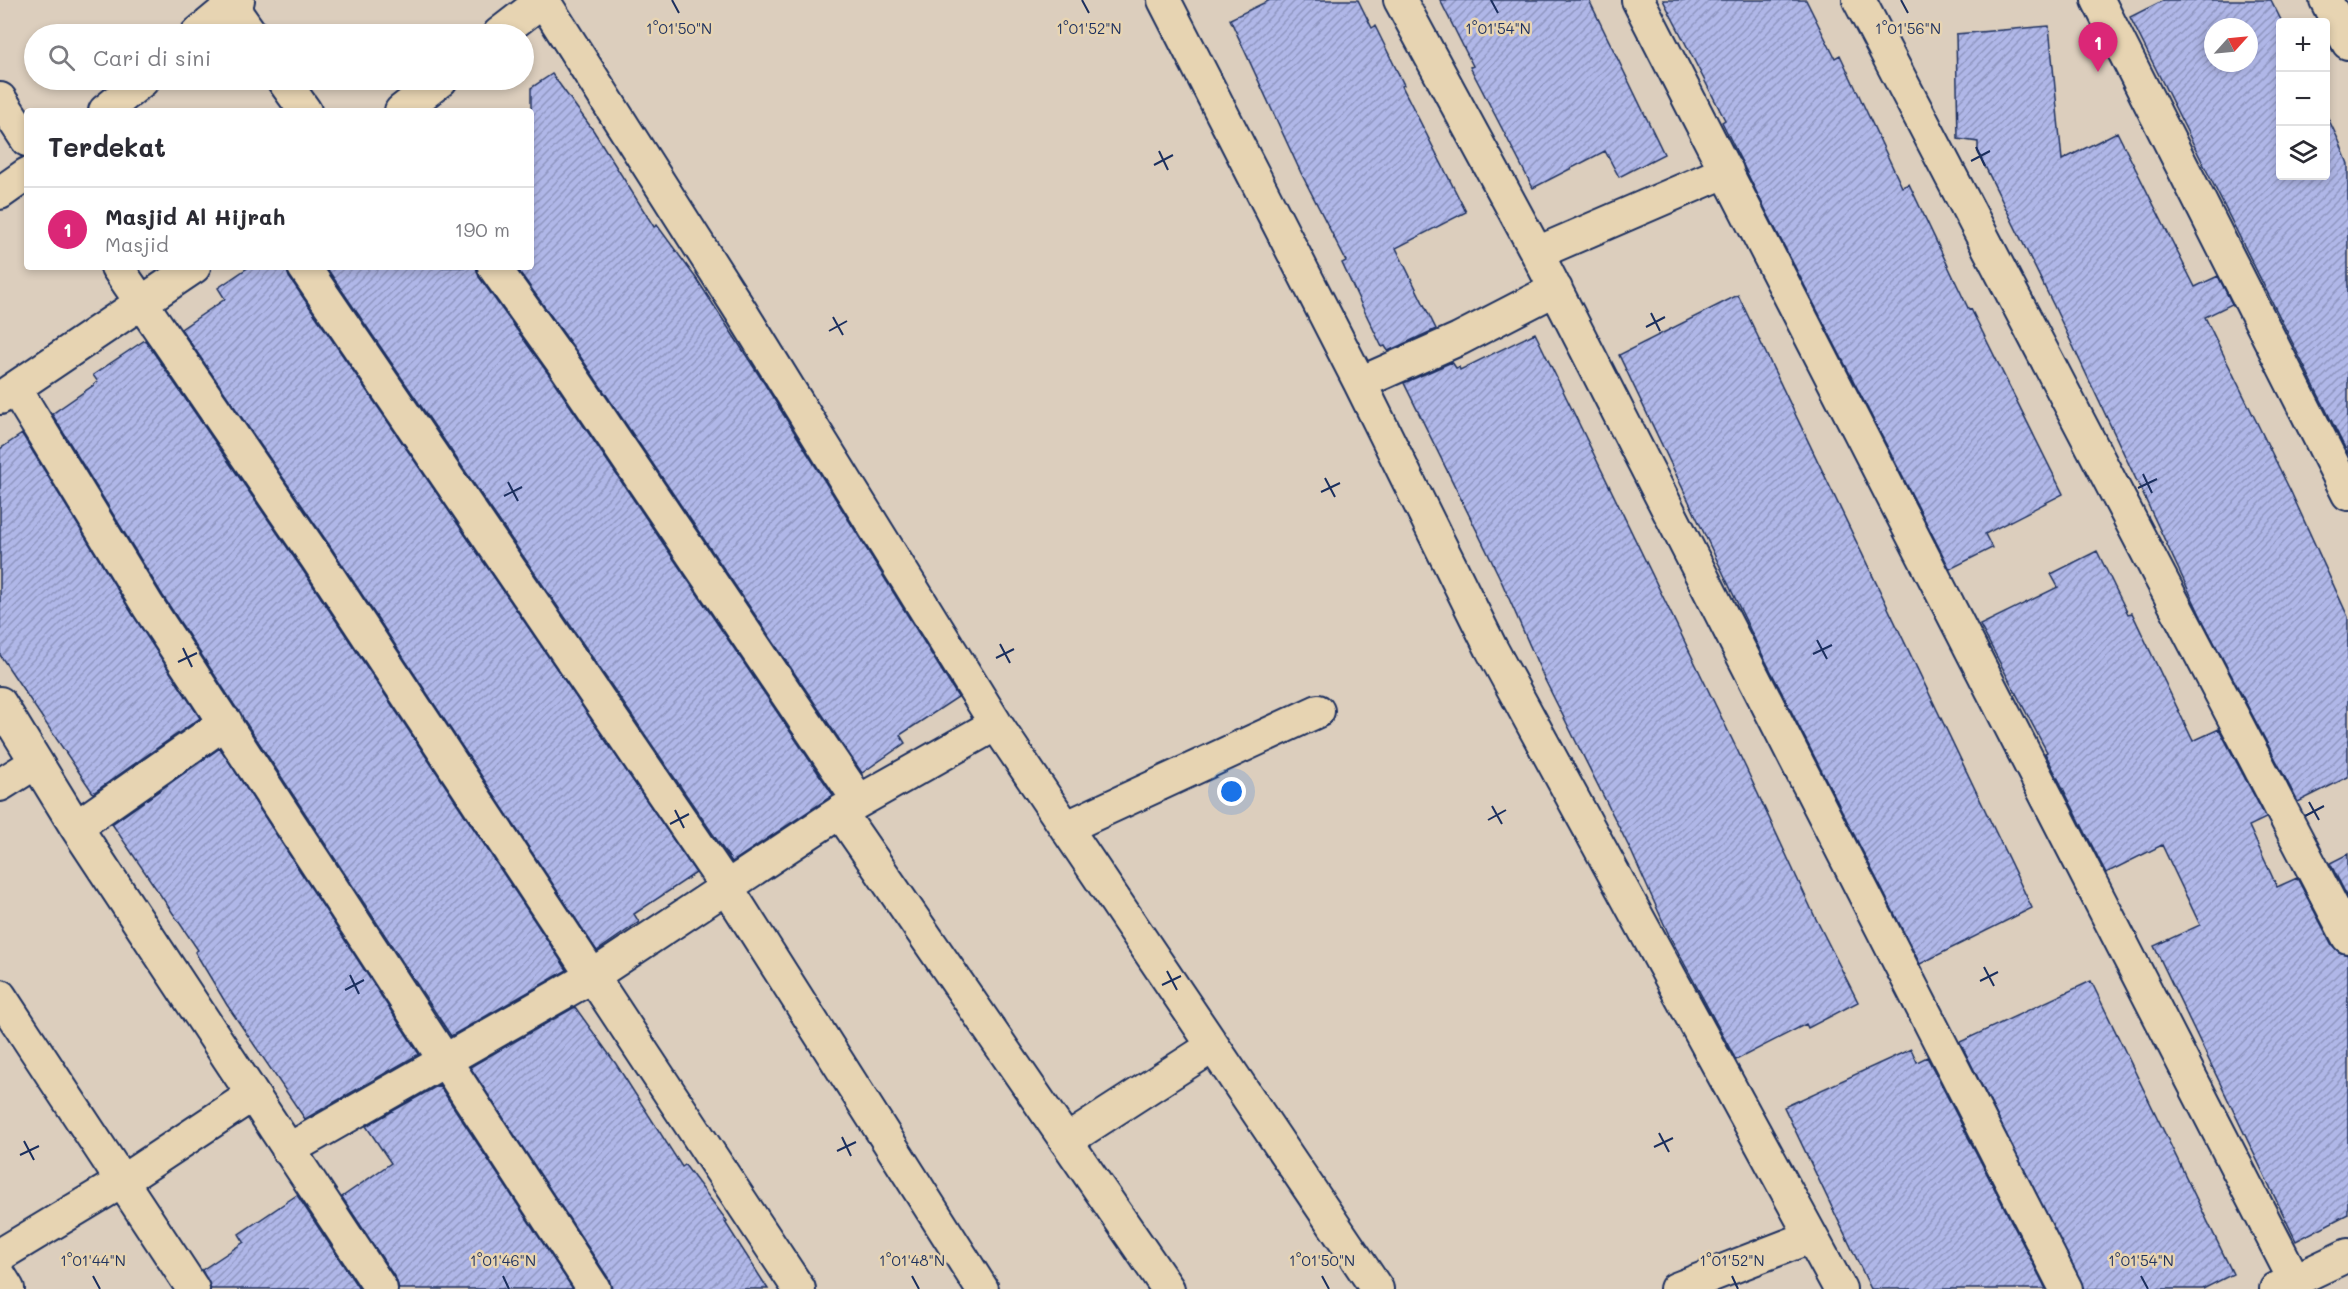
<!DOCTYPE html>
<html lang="id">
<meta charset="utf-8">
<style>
:root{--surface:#fff;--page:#f2f2f3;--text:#2b2b33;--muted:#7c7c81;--line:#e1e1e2;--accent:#db2777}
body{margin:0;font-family:Mali,sans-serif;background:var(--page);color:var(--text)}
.controls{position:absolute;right:18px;top:18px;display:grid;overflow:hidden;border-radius:6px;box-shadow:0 3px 9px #0003}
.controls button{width:54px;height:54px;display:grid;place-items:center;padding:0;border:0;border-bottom:2px solid var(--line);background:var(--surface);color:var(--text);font:30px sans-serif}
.compass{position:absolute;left:2204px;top:18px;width:54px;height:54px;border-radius:50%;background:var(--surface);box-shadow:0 3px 9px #0003;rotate:63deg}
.you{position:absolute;left:1232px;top:792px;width:21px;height:21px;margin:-15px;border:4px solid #fff;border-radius:50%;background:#1a73e8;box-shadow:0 0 0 9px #1a73e833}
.badge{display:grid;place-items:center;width:39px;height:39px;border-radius:50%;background:var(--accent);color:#fff;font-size:20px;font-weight:700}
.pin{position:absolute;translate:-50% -50px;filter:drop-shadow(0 2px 3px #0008)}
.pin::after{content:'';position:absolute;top:32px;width:21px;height:18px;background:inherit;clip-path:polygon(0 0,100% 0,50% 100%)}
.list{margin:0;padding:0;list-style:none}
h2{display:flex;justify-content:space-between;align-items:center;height:78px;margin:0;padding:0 24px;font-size:26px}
h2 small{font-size:20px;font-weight:400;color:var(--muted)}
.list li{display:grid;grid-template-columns:39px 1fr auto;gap:18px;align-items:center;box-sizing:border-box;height:84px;padding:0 24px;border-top:2px solid var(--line)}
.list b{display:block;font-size:22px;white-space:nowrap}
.list p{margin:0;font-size:20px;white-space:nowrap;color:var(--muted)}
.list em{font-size:20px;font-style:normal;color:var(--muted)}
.icon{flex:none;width:33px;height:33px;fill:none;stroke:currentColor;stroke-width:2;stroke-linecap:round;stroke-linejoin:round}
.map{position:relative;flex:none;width:2348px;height:1289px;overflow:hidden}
.search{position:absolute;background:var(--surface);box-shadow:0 3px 9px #0003;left:24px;top:24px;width:510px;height:66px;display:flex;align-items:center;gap:15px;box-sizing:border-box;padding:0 21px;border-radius:33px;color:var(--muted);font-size:22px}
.panel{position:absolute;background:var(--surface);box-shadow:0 3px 9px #0003;left:24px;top:108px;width:510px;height:162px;border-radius:6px}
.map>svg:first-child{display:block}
.building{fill:url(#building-hatch);stroke:#1b2f5e;stroke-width:1.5;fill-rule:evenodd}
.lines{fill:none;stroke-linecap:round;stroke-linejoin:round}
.street-casing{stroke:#1b2f5e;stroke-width:36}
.street{stroke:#e7d4b2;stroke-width:32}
.ticks{fill:none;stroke:#1b2f5e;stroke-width:2}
.ticks-label{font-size:15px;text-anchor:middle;fill:#1b2f5e;stroke:#e7d4b2;stroke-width:5;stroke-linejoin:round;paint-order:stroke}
</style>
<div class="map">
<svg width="2348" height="1289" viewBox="0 0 2348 1289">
<defs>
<pattern id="building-hatch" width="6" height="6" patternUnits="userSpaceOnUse" patternTransform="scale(1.5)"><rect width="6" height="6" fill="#b0b7e8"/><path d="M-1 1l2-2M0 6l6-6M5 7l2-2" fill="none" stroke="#8e95bf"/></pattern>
</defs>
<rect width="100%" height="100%" fill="#dccebd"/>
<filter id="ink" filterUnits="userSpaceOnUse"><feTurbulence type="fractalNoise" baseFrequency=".0167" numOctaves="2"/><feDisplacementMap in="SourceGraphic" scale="12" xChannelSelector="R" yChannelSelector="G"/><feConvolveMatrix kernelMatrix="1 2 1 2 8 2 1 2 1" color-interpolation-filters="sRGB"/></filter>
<g filter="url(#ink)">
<!-- building -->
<path class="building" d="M1270 0H1358L1372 28 1375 26 1404 85 1402 86 1466 212 1396 248 1436 329 1388 351 1385 346 1382 347 1362 306 1342 263 1346 261 1301 173 1230 19Z
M1440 0H1589L1664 154 1619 177 1605 151 1533 188 1470 67 1473 66Z
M1663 0H1806L1835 58 1840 55 1902 187 1909 184 1969 310 1971 309 2063 494 1985 534 1992 548 1950 569 1758 195 1722 122 1725 120Z
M2164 0H2271L2282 22 2280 176H2325V112L2339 141 2348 164V454L2130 17ZM2213 27H2249V63H2213Z
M2049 26 2062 160 2117 132 2195 287 2218 276 2232 304 2205 317 2291 492 2348 617V777L2298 802 2204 623 2054 306 1978 152V142L1958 139 1956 34Z
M552 74 593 130 654 227 657 225 698 281 764 383 958 697 900 735 905 743 862 773 582 359 516 267H531V88Z
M249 267H286L289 277 696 873 634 914 639 922 597 951 332 549 181 329 225 299 218 288Z
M326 267H476L479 277 552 379 833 795 732 862Z
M1738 295 2032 908 1920 964 1756 642 1619 355Z
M1535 333 1745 766 1815 917 1858 1002 1808 1028 1806 1024 1736 1060 1669 935 1632 853 1545 680 1499 576 1404 383 1452 362 1456 368 1459 367 1460 370Z
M145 340 302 569 567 970 451 1036 163 596 52 414 98 382 93 375Z
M22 434 133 615 200 718 93 793 0 655V449Z
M2097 551 2128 614 2132 613 2193 741 2219 729 2266 818 2249 826 2277 887 2297 878 2332 945 2339 952 2348 955V1214L2296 1241 2154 946 2200 925 2162 845 2106 873 2045 753 2047 752 1980 625 2058 587 2051 574Z
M220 748 419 1054 305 1119 227 1005 195 952 198 950 112 824Z
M2348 854V898L2330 863Z
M2091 981 2233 1274 2203 1289H2084L1960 1042Z
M575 1007 616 1064 682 1167 685 1165 727 1221 725 1222 768 1289H612L609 1279 470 1067Z
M1911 1049 1917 1062 1927 1057 2046 1289H1871L1784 1107Z
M439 1085 573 1289H399L396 1279 342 1197 391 1163 366 1126Z
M297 1195 359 1289H211L202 1270 244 1242 239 1234Z"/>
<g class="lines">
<defs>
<path id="street" d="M227 0 251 34
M543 0 742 313 996 724 1377 1289
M1164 0 1360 383 1491 648 1840 1289
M1400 0 1537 253 2066 1289
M1638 0 2294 1279
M1859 0 2348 937
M2098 0 2348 494
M2326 0 2348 43
M197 34 238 0
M499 34 543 0
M283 80 305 111
M0 99 27 140
M105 111 143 80
M401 111 441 80
M0 193 27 174
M1537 253 1727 171
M117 267 317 559 799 1289
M304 267 726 886 982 1289
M494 267 567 369 859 801
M1360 383 1459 339 1556 289
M15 388 148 606 594 1289
M0 398 194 267
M0 703 76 827 381 1289
M0 785 35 763
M840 812 1168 1289
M76 827 226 722
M1067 827 1318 711
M0 996 193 1289
M1066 1141 1213 1046
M288 1150 591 977 840 812 996 724
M0 1255 121 1182 252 1095
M0 1276 8 1289
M1676 1289 1810 1237
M2276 1289 2348 1255"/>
</defs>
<!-- street casing -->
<use href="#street" class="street-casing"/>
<!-- street -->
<use href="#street" class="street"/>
</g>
</g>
<!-- ticks -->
<path class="ticks" d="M672 0 679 13M1082 0 1089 13M1491 0 1498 13M1901 0 1908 13M1976 147 1985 166M1159 151 1168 170M1971 161 1990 151M1154 165 1173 155M1651 313 1660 331M833 317 843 335M1646 327 1665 317M829 331 847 321M2143 474 2152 493M1325 478 1335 497M508 482 518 501M2138 488 2157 479M1321 492 1340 483M504 496 522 487M1817 640 1827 659M1000 644 1010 663M183 648 192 667M1813 654 1832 645M996 658 1014 649M178 662 197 653M2309 802 2319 820M1492 806 1502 824M675 810 684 828M2305 816 2324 806M1488 820 1506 810M670 824 689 814M1984 967 1994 986M1167 971 1177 990M350 975 359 994M1980 981 1998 972M1162 985 1181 976M345 990 364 980M1659 1133 1669 1152M842 1137 851 1156M24 1141 34 1160M1654 1147 1673 1138M837 1151 856 1142M20 1155 39 1146M93 1276 100 1289M503 1276 509 1289M912 1276 919 1289M1322 1276 1329 1289M1732 1276 1738 1289M2141 1276 2148 1289"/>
<g class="ticks-label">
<text x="679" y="34">1°01'50"N</text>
<text x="1089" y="34">1°01'52"N</text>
<text x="1498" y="34">1°01'54"N</text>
<text x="1908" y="34">1°01'56"N</text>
<text x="93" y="1266">1°01'44"N</text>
<text x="503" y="1266">1°01'46"N</text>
<text x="912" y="1266">1°01'48"N</text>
<text x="1322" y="1266">1°01'50"N</text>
<text x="1732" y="1266">1°01'52"N</text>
<text x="2141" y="1266">1°01'54"N</text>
</g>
</svg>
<div class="controls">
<button>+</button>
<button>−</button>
<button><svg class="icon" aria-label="layers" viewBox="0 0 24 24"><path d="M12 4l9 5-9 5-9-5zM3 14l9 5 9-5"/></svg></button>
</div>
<svg class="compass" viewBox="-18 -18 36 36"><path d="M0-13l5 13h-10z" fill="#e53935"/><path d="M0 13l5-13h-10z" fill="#7c7c81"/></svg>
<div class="you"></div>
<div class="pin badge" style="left:2098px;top:72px">1</div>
<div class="search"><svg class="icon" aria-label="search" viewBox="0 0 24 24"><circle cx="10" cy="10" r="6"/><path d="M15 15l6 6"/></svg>Cari di sini</div>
<section class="panel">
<h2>Terdekat<small></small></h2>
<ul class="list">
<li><span class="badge">1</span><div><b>Masjid Al Hijrah</b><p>Masjid</p></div><em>190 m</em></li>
</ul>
</section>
</div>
